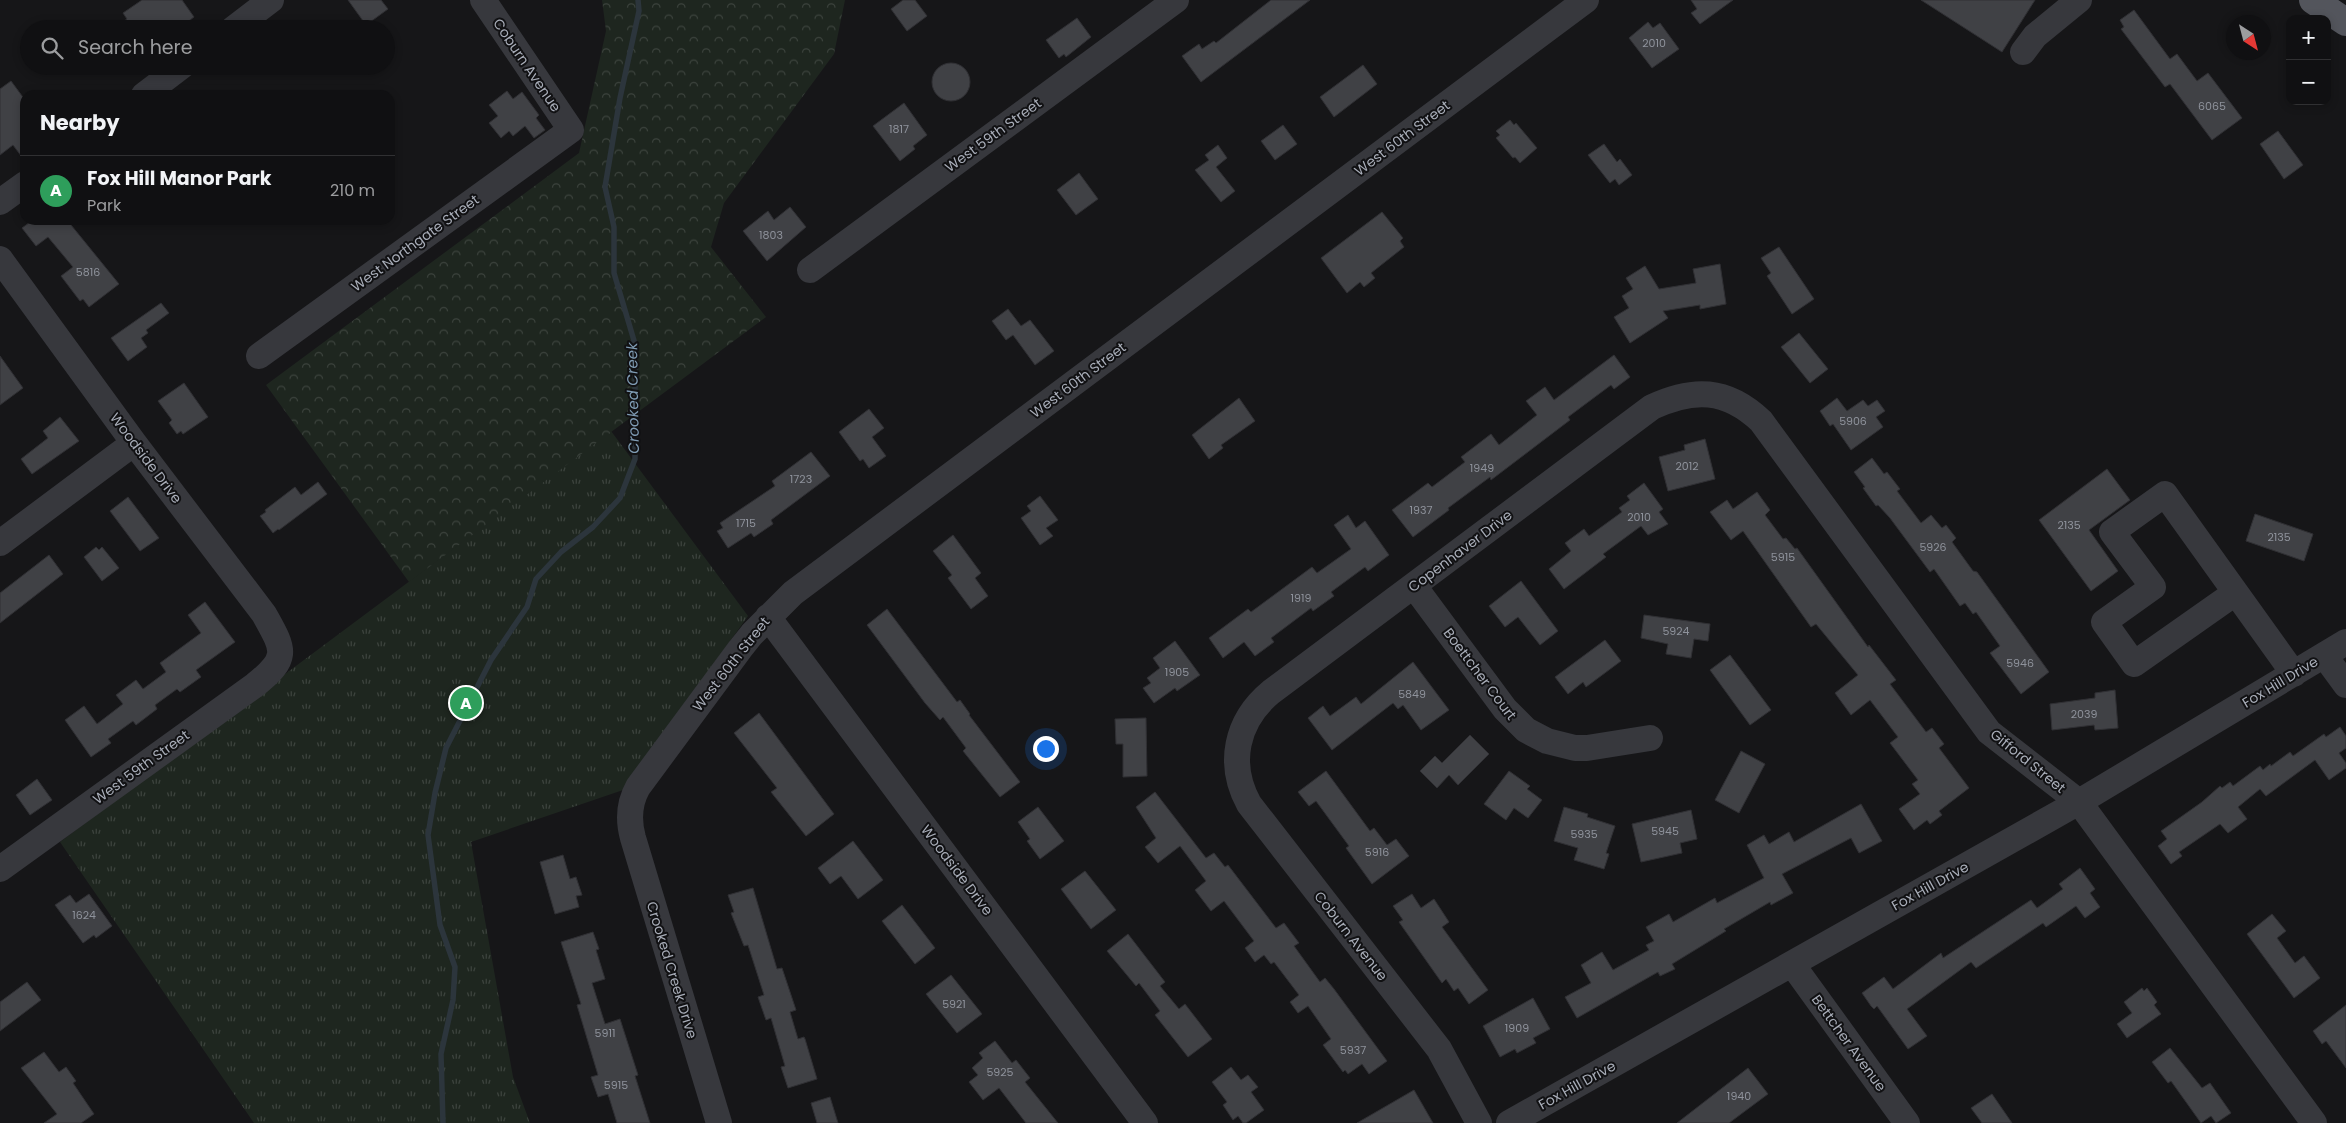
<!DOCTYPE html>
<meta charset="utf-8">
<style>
:root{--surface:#101012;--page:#19191b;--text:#f1f3f6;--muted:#9c9d9f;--line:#303032;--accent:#f2b134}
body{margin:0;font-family:Poppins,sans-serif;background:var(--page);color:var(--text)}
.controls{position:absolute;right:15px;top:15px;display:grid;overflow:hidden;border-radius:10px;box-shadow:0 2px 8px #0003}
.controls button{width:45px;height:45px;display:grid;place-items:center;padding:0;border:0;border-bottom:1px solid var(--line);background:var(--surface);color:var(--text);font:25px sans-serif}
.compass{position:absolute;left:2226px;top:15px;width:45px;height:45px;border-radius:50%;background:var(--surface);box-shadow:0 2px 8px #0003;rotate:144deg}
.you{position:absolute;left:1045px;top:748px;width:18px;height:18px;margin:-12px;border:4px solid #fff;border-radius:50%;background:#1a73e8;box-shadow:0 0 0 8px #1a73e833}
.badge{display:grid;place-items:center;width:32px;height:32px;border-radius:50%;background:var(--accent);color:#fff;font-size:16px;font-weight:700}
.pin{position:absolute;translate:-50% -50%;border:2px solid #fff;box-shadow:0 1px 5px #0006}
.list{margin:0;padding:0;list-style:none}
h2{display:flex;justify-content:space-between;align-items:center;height:65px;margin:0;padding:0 20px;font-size:21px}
h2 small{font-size:16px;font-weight:400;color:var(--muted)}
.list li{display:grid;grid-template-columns:32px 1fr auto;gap:15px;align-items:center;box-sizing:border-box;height:70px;padding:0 20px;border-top:1px solid var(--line)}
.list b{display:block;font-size:19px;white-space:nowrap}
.list p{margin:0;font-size:16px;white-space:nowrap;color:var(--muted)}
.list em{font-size:16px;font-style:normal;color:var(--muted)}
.icon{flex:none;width:28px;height:28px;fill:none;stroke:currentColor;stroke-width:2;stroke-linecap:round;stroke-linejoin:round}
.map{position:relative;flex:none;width:2346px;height:1123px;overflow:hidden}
.search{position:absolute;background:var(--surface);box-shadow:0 2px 8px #0003;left:20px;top:20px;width:375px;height:55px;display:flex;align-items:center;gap:12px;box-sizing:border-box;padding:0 18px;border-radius:28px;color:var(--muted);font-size:19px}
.panel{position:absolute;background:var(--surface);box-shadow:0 2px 8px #0003;left:20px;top:90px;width:375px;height:135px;border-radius:15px}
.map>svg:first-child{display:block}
.grass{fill:url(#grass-tufts)}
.forest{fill:url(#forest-crowns)}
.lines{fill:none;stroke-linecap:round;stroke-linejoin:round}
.stream{stroke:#2c353c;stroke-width:5.5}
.building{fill:#404145;stroke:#303034}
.minor{stroke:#37383d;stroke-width:26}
.major{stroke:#53555c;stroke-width:28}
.labels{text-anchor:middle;stroke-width:4;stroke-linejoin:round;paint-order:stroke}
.number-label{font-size:11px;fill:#8e929b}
.street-label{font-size:14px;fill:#a8adb8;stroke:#111113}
.water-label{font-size:15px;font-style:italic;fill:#7f9bb3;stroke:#111113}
</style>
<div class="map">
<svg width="2346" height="1123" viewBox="0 0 2346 1123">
<defs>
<pattern id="grass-tufts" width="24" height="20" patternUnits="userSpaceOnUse" patternTransform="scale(1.25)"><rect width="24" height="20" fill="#1e261f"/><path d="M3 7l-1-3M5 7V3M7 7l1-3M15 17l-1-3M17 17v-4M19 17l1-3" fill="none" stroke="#3c433d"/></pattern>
<pattern id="forest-crowns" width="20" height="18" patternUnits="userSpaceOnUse" patternTransform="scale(1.25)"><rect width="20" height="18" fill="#1e261f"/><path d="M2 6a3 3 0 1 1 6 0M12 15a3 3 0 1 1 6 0" fill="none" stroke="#3c433d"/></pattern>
</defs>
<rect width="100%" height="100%" fill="#161618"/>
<!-- grass -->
<path class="grass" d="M611 431 748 616 623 790 471 842 513 1077 530 1123H254L60 842Z"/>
<!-- forest -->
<path class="forest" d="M602 0H845L834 54 724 203 711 247 766 317 409 582 266 385 579 153 606 31Z"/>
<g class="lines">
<!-- stream -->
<path class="stream" d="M443 1123 441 1054 453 1000 455 967 440 925 428 835 435 793 446 748 491 660 527 607 536 579 561 552 593 527 620 498 635 459V344L614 273V227L605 187 620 98 639 11 638 0"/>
</g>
<!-- building -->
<path class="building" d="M142 0H182L194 17 178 29H113L127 19 123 13Z
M348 0H381L388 9 366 25Z
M903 0H915L927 16 907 31 891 9Z
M1271 0H1310L1201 82 1182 56 1199 44 1202 49 1214 41 1216 43Z
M1691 0H1733L1700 24 1691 13 1697 9Z
M1921 0H2035L2002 52Z
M2134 10 2170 59 2177 54 2197 81 2208 73 2242 118 2212 140 2170 84 2165 87 2121 29 2124 27 2120 20Z
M1077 18 1091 37 1066 57 1064 54 1059 58 1046 40Z
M1648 22 1653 28 1660 23 1679 49 1652 68 1629 38Z
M932 82a19 19 0 1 1 38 0a19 19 0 1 1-38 0Z
M1363 65 1377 84 1334 117 1320 97Z
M11 81 25 100V161L13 145 0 155V89Z
M507 91 513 99 522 92 539 115 536 118 545 130 534 138 525 126 513 136 509 131 501 138 489 123 498 116 489 105Z
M904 103 927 135 913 146 915 149 900 161 873 126Z
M1510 120 1514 125 1516 123 1537 148 1520 163 1515 157 1513 158 1496 138 1500 135 1496 131Z
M1283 125 1297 144 1275 160 1261 141Z
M2278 131 2303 165 2284 179 2260 144Z
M1604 144 1617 162 1620 159 1632 175 1619 185 1615 179 1610 183 1588 155Z
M1218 145 1227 158 1216 167 1235 191 1221 202 1195 170 1209 160 1205 155Z
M1079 173 1098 199 1076 215 1057 190Z
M790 207 806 227 767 261 743 231 768 211 774 220Z
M1382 212 1403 238 1400 241 1404 247 1371 273 1375 278 1364 287 1360 282 1347 293 1321 258Z
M33 220H67L119 284 89 307 83 299 80 301 61 276 73 267 48 237 36 246 22 228Z
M1779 247 1814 299 1792 314 1767 276 1771 273 1761 258Z
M1720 264 1726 304 1700 309V305L1663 311 1668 318 1630 343 1614 317 1629 308 1622 296 1633 289 1626 278 1645 266 1659 289 1696 283 1693 269Z
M161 303 169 313 146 330 148 333 141 338 147 347 128 361 111 338Z
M1008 309 1021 326 1030 320 1054 351 1035 365 1013 335 1006 340 992 321Z
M1799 333 1828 369 1810 383 1781 347Z
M1614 355 1630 377 1614 389 1611 385 1568 417 1570 420 1491 480 1490 477 1448 508 1449 510 1413 537 1392 510 1428 483 1432 487 1465 462 1461 457 1491 434 1499 445 1537 415 1526 401 1545 387 1554 400Z
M0 356 23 388 0 405Z
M184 383 208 417 183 434 181 431 177 434 169 423 172 420 158 401Z
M1239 398 1255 421 1221 445 1223 448 1209 459 1192 435Z
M1837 398 1847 411 1863 400 1868 406 1877 400 1885 411 1876 417 1883 427 1851 450 1833 424 1830 426 1820 411Z
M869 409 884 428 872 437 886 456 869 468 863 459 860 461 839 432Z
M60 417 79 441 32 474 21 459 48 438 43 431Z
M1705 439 1715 479 1668 491 1659 457 1685 450 1684 445Z
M811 452 830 476 771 520 773 524 754 537 751 533 728 548 717 531 723 528 720 523 775 486 772 481Z
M1872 458 1884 474 1887 472 1900 489 1897 491 1921 523 1931 515 1942 528 1946 525 1956 538 1952 542 1973 571 1977 572 2049 672 2021 694 1990 653 2000 646 1976 612 1973 614 1965 603 1960 606 1934 569 1930 572 1890 518 1878 505 1876 506 1863 488 1865 487 1854 472Z
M2107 469 2130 500 2089 530 2118 571 2091 591 2039 520Z
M318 482 327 494 279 530 278 529 273 533 260 516 266 512 265 510 295 487 301 495Z
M1644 483 1663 509 1659 512 1668 524 1648 535 1641 526 1603 554 1606 557 1564 589 1549 569 1571 551 1565 543 1584 529 1589 536 1622 512 1619 508 1630 500 1627 496Z
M1757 492 1770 510 1765 515 1783 539 1786 538 1795 549 1797 548 1868 647 1869 645 1896 680 1890 684 1926 732 1932 728 1944 744 1939 748 1969 788 1939 811 1942 815 1930 824 1927 820 1914 830 1899 809 1920 794 1912 784 1918 780 1890 743 1898 737 1870 700 1851 715 1835 693 1858 675 1816 624 1811 627 1743 531 1731 540 1710 512 1727 500 1733 509Z
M1040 496 1058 520 1046 528 1053 536 1040 545 1021 518 1031 511 1027 506Z
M128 497 159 538 140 551 110 511Z
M2255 514 2313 534 2304 561 2246 541Z
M1348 515 1356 528 1365 521 1389 555 1368 571 1365 567 1331 592 1334 596 1313 611 1311 608 1271 638 1274 642 1255 656 1244 642 1223 658 1209 638 1248 609 1251 612 1312 567 1317 573 1351 549 1334 525Z
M953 535 981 573 975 578 988 596 971 609 948 578 952 575 933 551Z
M96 547 99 550 102 547 119 568 102 581 84 557Z
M49 555 63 574 0 623V593Z
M1521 581 1558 631 1540 645 1518 617 1505 627 1489 606Z
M205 602 235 642 196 670 201 677 180 692 177 689 155 705 157 709 136 725 133 721 108 739 111 743 91 757 65 720 84 706 97 724 123 704 116 695 136 680 143 689 166 672 160 663 201 633 188 615Z
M887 609 957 702 960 700 970 714 969 715 1020 782 1000 797 963 751 966 748 943 717 940 720 925 703 867 625Z
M1644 615 1710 624 1708 641 1694 639 1691 658 1666 654 1668 644 1641 638Z
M1605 640 1621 661 1586 687 1583 682 1568 694 1555 677Z
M1175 641 1200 675 1177 691 1175 688 1154 703 1143 688 1151 683 1147 678 1160 668 1153 658Z
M1730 655 1771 710 1750 725 1710 670Z
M1413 662 1449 710 1421 730 1403 705 1398 709 1393 703 1332 750 1308 718 1323 706 1330 716 1356 697 1361 704Z
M2115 690 2118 728 2095 730 2094 725 2052 730 2050 704 2095 698V693Z
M759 713 834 814 806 836 771 792 777 788 734 733Z
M1146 718 1147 776 1123 777V744H1116L1115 719Z
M2340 727 2346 736V748L2339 753 2346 763V768L2329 780 2315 760 2266 796 2260 789 2238 807 2247 819 2228 833 2220 824 2179 852 2182 856 2171 864 2158 846 2167 839 2161 831 2202 802 2220 786 2222 788 2230 782 2233 786 2260 766 2263 770 2270 764 2271 766 2290 752 2293 756 2324 734 2326 737Z
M1470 735 1489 754 1458 785 1449 775 1437 788 1420 771 1435 756 1442 763Z
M1741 751 1765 764 1739 813 1715 800Z
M1326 771 1370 831 1374 828 1387 845 1396 839 1409 856 1372 884 1346 848 1349 846 1316 801 1309 806 1298 792Z
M1509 771 1530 786 1527 789 1542 800 1528 818 1514 808 1506 820 1484 804Z
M37 779 52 800 30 815 16 795Z
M1155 792 1206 858 1214 853 1225 867 1228 865 1276 928 1284 923 1299 943 1294 946 1320 982 1325 978 1334 989 1387 1061 1369 1074 1362 1064 1348 1074 1345 1070 1343 1072 1323 1045 1331 1039 1308 1006 1298 1013 1290 1002 1299 995 1274 962 1271 964 1264 955 1255 962 1245 948 1254 941 1224 901 1211 911 1195 890 1206 881 1180 846 1158 863 1145 847 1156 838 1136 807Z
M1861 804 1882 841 1859 853 1851 838 1782 874 1793 893 1771 905 1770 902 1724 929 1726 931 1672 964 1675 969 1660 976 1658 972 1577 1018 1565 997 1591 983 1581 965 1602 952 1613 970 1649 950 1646 945 1654 941 1646 927 1669 914 1673 922 1715 898 1717 903 1764 878 1747 845 1764 835 1769 844 1789 832 1794 842Z
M1038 807 1064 841 1040 859 1027 841 1030 839 1018 822Z
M1564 807 1588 814 1587 817 1615 826 1606 853 1609 854 1604 869 1574 860 1578 848 1554 841Z
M1691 810 1697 839 1680 843 1682 853 1641 862 1632 824Z
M853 841 883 880 858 899 841 876 830 884 818 868Z
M563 855 570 879 576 877 582 895 576 896 579 907 555 914 540 862Z
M2080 868 2095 889 2090 893 2100 907 2085 918 2076 906 2046 927 2043 923 1976 968 1971 962 1907 1009 1927 1036 1908 1049 1877 1006 1874 1009 1871 1006 1862 993 1884 977 1893 989 1941 953 1943 958 2031 900 2037 908 2063 889 2059 884Z
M1085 871 1116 910 1091 929 1061 889Z
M753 888 777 969 782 968 796 1010 790 1012 798 1039 804 1037 805 1039 817 1079 788 1088 781 1067 785 1066 771 1018 766 1020 758 997 764 995 748 945 744 946 731 913 734 912 728 895Z
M89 894 112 926 96 938 94 935 83 943 55 905 70 895 76 903Z
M1412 894 1421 908 1434 899 1449 922 1442 927 1488 990 1469 1004 1458 988 1454 991 1446 979 1442 983 1399 922 1403 920 1393 906Z
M902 905 935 948 915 964 882 921Z
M2272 914 2286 931 2277 938 2295 963 2304 956 2320 978 2294 998 2247 934Z
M593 932 599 949 596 950 605 979 592 983 605 1024 620 1019 638 1075 635 1076 650 1123H617L608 1094 598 1097 591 1077 598 1075 577 1005 581 1004 561 942Z
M1128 934 1165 982 1160 986 1179 1009 1185 1004 1212 1039 1188 1057 1155 1015 1160 1011 1139 983 1136 986 1107 951Z
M951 975 982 1014 957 1033 926 994Z
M27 982 41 1000 0 1031V1002Z
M2142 988 2144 991 2147 988 2157 1002 2154 1005 2161 1014 2127 1038 2117 1024 2132 1013 2124 1002Z
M1533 998 1550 1029 1533 1038 1536 1043 1517 1053 1515 1049 1500 1057 1483 1026Z
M2346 1005V1068L2326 1041 2322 1044 2313 1031Z
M995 1041 1012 1063 1016 1060 1030 1078 1025 1082 1058 1123H1026L999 1088 983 1100 969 1082 978 1075 972 1068 983 1058 979 1053Z
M2170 1048 2202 1088 2210 1083 2231 1113 2216 1123 2211 1116 2201 1123 2171 1081 2168 1083 2152 1062Z
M44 1052 59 1072 66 1067 76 1081 73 1083 94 1114 81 1123H44L57 1114 21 1068Z
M1231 1067 1241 1080 1248 1075 1258 1087 1251 1092 1264 1110 1246 1123H1243L1238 1116 1233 1120 1223 1105 1227 1102 1212 1082Z
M1748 1068 1768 1094 1729 1123H1677Z
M1414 1090 1433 1123H1357Z
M1992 1094 2012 1123H1982L1971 1108Z
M830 1097 838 1123H817L811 1103Z"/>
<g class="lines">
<!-- minor -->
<path class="minor" d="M233 29 271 0
M2023 52 2035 36 2079 0
M144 95 182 66
M0 202 25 184
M0 259 134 443 264 614C284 650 290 657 255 685L0 869
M810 270 1176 0
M259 356 571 130 483 0
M0 543 134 443
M1414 586 1505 709 1526 730 1547 741 1575 748H1587L1650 738
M2235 593 2134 664 2104 622 2153 587 2112 532 2165 494 2294 674
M768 617 1145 1123
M2324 655 2346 685
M1792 964 1907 1123
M719 1123 633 838C628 820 629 803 638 787L740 649 752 634 793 593 1586 0
M1479 1123 1439 1049 1249 804C1227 764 1236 721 1271 692L1652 407C1693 388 1726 388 1761 421L1989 732 2079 802 2314 1123
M1509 1123 2079 802 2346 642"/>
<!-- major -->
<path class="major" d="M2313 0 2346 22"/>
</g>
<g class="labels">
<!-- number labels -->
<g class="number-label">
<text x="1654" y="47">2010</text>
<text x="2212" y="110">6065</text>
<text x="899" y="133">1817</text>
<text x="771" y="239">1803</text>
<text x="88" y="276">5816</text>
<text x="1853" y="425">5906</text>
<text x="1687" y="470">2012</text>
<text x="1482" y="472">1949</text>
<text x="801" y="483">1723</text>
<text x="1421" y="514">1937</text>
<text x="1639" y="521">2010</text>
<text x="746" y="527">1715</text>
<text x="2069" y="529">2135</text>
<text x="2279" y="541">2135</text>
<text x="1933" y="551">5926</text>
<text x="1783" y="561">5915</text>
<text x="1301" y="602">1919</text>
<text x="1676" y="635">5924</text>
<text x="2020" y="667">5946</text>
<text x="1177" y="676">1905</text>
<text x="1412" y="698">5849</text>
<text x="2084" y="718">2039</text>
<text x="1665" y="835">5945</text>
<text x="1584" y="838">5935</text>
<text x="1377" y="856">5916</text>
<text x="84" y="919">1624</text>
<text x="954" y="1008">5921</text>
<text x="1517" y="1032">1909</text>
<text x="605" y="1037">5911</text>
<text x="1353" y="1054">5937</text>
<text x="1000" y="1076">5925</text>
<text x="616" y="1089">5915</text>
<text x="1739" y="1100">1940</text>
</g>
<!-- street labels -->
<g class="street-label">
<text transform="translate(527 65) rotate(56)" y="5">Coburn Avenue</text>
<text transform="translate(993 135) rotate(-36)" y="5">West 59th Street</text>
<text transform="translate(1402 138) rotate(-37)" y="5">West 60th Street</text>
<text transform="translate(415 243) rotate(-36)" y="5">West Northgate Street</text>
<text transform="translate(1078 380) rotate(-37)" y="5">West 60th Street</text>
<text transform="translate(146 458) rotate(53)" y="5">Woodside Drive</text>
<text transform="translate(1460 551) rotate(-37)" y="5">Copenhaver Drive</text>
<text transform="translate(731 664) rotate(-52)" y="5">West 60th Street</text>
<text transform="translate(1480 674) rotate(53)" y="5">Boettcher Court</text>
<text transform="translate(2280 682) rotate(-31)" y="5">Fox Hill Drive</text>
<text transform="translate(2028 761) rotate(39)" y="5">Gifford Street</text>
<text transform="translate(141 767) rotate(-36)" y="5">West 59th Street</text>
<text transform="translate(957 870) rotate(53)" y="5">Woodside Drive</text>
<text transform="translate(1930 886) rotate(-29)" y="5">Fox Hill Drive</text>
<text transform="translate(1351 936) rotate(52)" y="5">Coburn Avenue</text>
<text transform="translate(672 970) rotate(73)" y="5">Crooked Creek Drive</text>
<text transform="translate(1849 1043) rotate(54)" y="5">Bettcher Avenue</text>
<text transform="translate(1577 1085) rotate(-29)" y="5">Fox Hill Drive</text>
</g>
<!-- water labels -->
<g class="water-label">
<text transform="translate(633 398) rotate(-91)" y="5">Crooked Creek</text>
</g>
</g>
</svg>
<div class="controls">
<button>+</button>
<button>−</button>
</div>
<svg class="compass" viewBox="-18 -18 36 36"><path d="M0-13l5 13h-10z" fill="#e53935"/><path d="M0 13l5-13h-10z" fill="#9c9d9f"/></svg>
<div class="you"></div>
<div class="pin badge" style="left:466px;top:703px;background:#2e9e5b">A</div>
<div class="search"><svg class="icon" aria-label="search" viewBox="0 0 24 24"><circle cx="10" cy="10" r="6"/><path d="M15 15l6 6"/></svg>Search here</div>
<section class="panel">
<h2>Nearby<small></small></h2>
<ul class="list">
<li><span class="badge" style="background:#2e9e5b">A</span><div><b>Fox Hill Manor Park</b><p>Park</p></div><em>210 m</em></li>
</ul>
</section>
</div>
